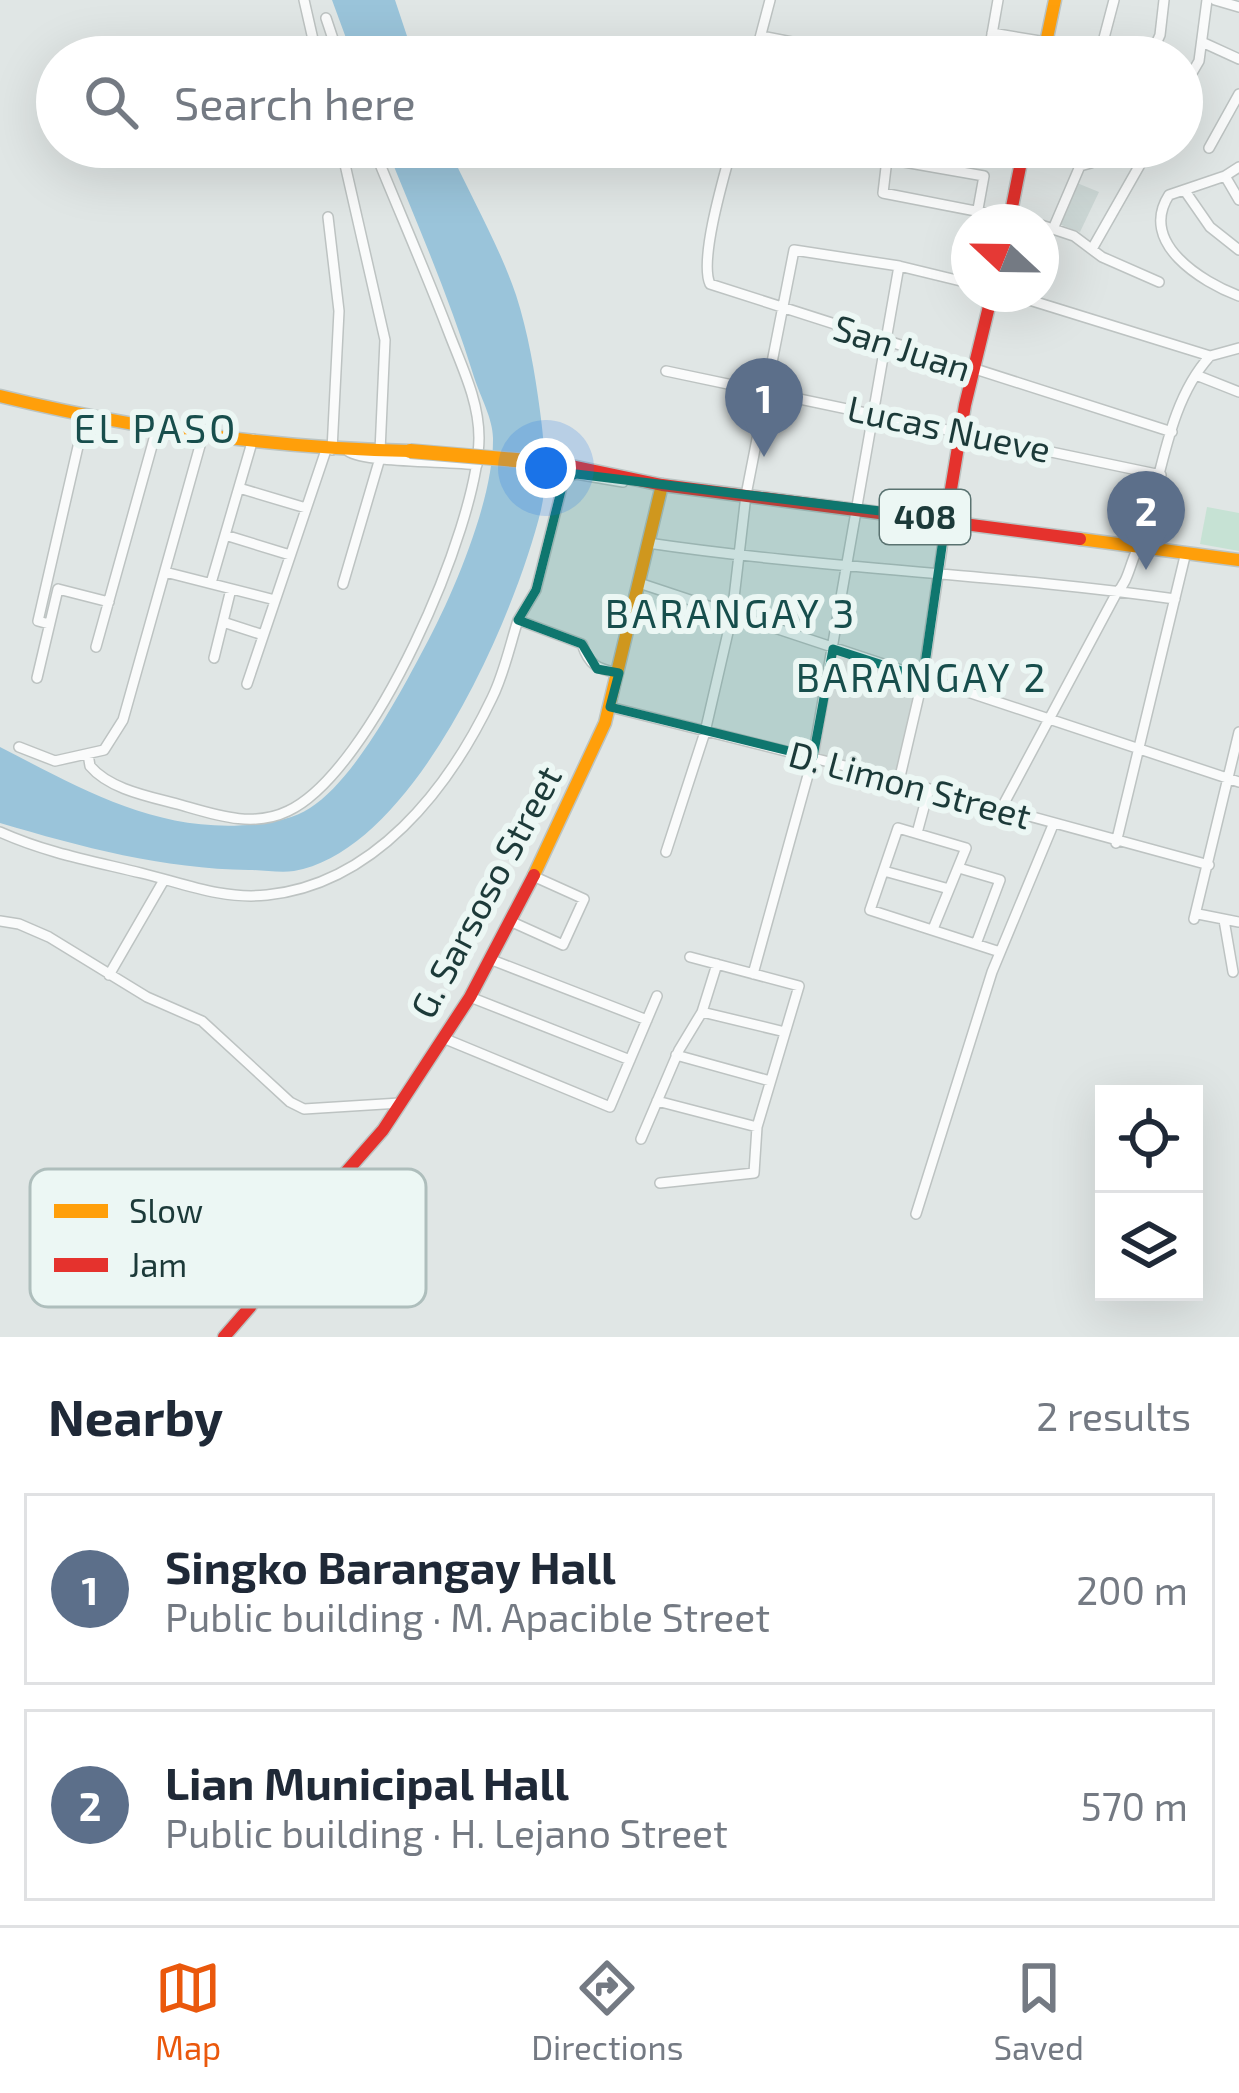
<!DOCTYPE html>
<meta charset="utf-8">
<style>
:root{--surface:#fff;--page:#f2f2f3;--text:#1f2937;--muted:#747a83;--line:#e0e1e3;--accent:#ea580c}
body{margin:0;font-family:"Exo 2",sans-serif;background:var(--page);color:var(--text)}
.controls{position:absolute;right:36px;bottom:36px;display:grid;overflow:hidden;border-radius:0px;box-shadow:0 12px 48px #0002}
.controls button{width:108px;height:108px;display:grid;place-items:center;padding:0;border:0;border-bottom:3px solid var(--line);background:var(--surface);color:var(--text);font:60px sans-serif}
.compass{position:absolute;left:951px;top:204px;width:108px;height:108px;border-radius:50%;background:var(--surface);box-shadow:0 12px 48px #0002;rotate:292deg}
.you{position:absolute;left:546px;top:468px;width:42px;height:42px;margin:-30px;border:9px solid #fff;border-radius:50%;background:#1a73e8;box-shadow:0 0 0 18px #1a73e833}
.badge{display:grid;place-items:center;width:78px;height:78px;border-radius:50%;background:var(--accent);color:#fff;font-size:39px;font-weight:700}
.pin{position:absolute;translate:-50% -99px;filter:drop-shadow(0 3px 6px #0008)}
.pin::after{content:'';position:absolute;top:63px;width:42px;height:36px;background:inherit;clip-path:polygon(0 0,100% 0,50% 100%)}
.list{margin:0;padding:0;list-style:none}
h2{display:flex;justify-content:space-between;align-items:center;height:156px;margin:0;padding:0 48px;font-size:51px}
h2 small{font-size:39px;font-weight:400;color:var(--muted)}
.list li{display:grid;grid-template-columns:78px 1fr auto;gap:36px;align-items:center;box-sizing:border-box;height:192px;margin:0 24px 24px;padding:0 24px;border:3px solid var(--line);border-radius:0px}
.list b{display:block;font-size:45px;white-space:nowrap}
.list p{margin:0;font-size:39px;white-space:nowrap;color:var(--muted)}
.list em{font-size:39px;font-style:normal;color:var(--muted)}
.icon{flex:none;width:66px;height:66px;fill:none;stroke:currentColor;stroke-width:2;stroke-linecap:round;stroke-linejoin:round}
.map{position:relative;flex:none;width:1239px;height:1337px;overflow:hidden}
.search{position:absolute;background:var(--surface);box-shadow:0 12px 48px #0002;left:36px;right:36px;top:36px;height:132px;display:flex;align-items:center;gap:30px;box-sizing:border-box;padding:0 42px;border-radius:66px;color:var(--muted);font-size:45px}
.sheet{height:588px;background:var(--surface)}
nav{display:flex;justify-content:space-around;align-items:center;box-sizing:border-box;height:168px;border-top:3px solid var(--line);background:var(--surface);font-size:33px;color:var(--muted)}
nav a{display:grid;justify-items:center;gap:6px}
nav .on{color:var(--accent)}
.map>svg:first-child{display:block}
.built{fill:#cdd8d6}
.green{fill:#c6e2d4}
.water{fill:#9ac4da}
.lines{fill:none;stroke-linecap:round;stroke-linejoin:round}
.street-casing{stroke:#bdc3c2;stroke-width:12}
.slow-casing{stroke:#bbc4c3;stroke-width:15}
.jam-casing{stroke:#bbc4c3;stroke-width:15}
.street{stroke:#fafbfb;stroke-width:9}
.slow{stroke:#ff9f0a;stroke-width:12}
.jam{stroke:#e5322d;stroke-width:12}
.slow-bridge-casing{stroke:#bac4c3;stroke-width:16;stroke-linecap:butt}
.slow-bridge{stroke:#ff9f0a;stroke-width:14}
.marked{fill:#0f766e;fill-opacity:0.2;stroke:#0f766e;stroke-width:9;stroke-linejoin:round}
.labels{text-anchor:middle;stroke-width:12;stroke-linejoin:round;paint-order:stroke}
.shield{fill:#ecf7f4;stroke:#5a7371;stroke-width:3}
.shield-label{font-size:33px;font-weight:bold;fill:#1c3a39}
.street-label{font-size:36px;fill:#1c3a39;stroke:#ecf7f4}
.neighbourhood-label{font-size:39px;letter-spacing:3px;fill:#174e4c;stroke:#ecf7f4}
.key{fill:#ecf7f4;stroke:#aebebc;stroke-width:3}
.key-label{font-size:33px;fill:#1c3a39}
</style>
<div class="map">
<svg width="1239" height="1337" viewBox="0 0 1239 1337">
<rect width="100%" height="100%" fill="#e0e6e5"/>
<!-- built -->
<path class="built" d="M1077 183 1099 192 1080 232 1059 224Z
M834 654 918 681 896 775 816 753Z"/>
<!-- green -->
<path class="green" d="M1207 507 1239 513V551L1200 544Z"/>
<!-- water -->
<path class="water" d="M332 0H395L414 57H353Z
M386 147H448C470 195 499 245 516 295 528 332 535 373 540 411 544 441 548 480 541 510 515 616 415 850 294 871 280 873 263 870 249 870 164 869 81 847 0 823V747C84 790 159 835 258 824 274 822 295 818 310 808 353 781 397 699 421 654 451 600 494 500 493 438 493 419 480 396 474 377 450 299 417 223 386 147Z"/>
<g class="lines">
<defs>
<path id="street" d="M304 0 317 57
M1215 0 1239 7
M326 18 339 57
M992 33 1046 42
M761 36 868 57
M1204 43 1239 59
M755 57 770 0
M988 57 998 0
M1099 57 1114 0
M1150 57 1160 35 1164 0
M1182 90 1199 61 1207 0
M341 147 385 340 380 451
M732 147C724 176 699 260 710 284L1172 432
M1209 148 1239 94
M1080 166 1091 163 1100 147
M1239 167 1225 176 1169 195C1138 243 1202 282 1239 296
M1225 176 1239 200
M1185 191 1210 227 1239 250
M978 209 984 176 887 159 883 193 1032 222
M328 217 339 311 332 450
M1041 225 1074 236 1102 257 1159 282
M1053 229 1080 166 1075 147
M1092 249 1150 147
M1010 294 1210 356
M1210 356 1239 348
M666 371 1161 475
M1196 375 1239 392
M348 451C365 463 449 461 477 465
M239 488 306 508
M225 535 290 555
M648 543C823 569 1000 574 1175 599
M165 572 275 600
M211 583 253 439
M639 583 1239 782
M343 584 380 458
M518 620 536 590 564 479 576 474 623 482
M223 622 263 635
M49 624 38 621 85 416
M96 647 157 428
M214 658 231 589
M37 678 58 589 109 602
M247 684 326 450
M610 707 853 768 1209 865
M19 747 55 761 104 750 123 720 203 435
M88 754 90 766C110 790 152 797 181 805 216 815 253 828 288 811 372 772 478 528 479 438 479 401 462 367 449 333 425 270 398 209 373 147
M899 781 923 678 946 521
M1001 809 1116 594C1128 581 1129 568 1136 552 1162 490 1163 408 1210 356
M0 832C47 853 92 861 141 873 182 883 223 900 267 895 374 884 448 790 492 698 504 674 510 645 518 620L582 644C589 665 597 669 618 673
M917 833 929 789
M1116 843 1186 552
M666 852 705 732 732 615 746 495 794 250 899 266 969 283
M959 868 1000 880 976 944
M884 871 949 889
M1198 914 1239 922
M1194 919 1239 732
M1224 920 1233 972
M0 921 19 924 49 937 147 997 202 1021 290 1102 304 1109 400 1103
M512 922 563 945 584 899 533 876
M933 929 966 848 898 828 870 910 1000 952
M492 960 647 1020
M753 974 813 757 899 266
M109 975 164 880
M470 997 630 1060
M702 1012 785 1032
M443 1038 610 1107 657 996
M676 1055 770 1081
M657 1101 757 1127
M641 1139 679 1050 702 1012 717 964
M660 1183 754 1173 757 1127 799 986 690 957
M916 1214 992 972 1053 825"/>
<path id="slow" d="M1043 57 1055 0
M0 396C135 429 271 448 410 451
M1080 539 1239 560
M534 875 605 723 662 485"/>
<path id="jam" d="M1009 222 1024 147
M562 464 662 485 1080 539
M946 519 965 405 992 294
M224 1337 250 1307 304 1220 383 1130 470 997 534 875"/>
</defs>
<!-- street casing -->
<use href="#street" class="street-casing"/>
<!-- slow casing -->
<use href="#slow" class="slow-casing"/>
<!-- jam casing -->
<use href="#jam" class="jam-casing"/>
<!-- street -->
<use href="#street" class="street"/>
<!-- slow -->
<use href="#slow" class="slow"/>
<!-- jam -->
<use href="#jam" class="jam"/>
<defs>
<path id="slow-bridge" d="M410 451 562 464"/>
</defs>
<!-- slow-bridge casing -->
<use href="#slow-bridge" class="slow-bridge-casing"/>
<!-- slow-bridge -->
<use href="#slow-bridge" class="slow-bridge"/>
</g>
<!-- marked area -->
<path class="marked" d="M576 474 946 519 923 678 833 649 813 757 610 707 619 673 597 669 582 644 518 620 536 590 564 479Z"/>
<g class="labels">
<!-- shield labels -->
<rect class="shield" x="880" y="490" width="90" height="54" rx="9"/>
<g class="shield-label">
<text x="925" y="529">408</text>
</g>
<!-- street labels -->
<g class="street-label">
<text transform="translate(902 348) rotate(18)" y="13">San Juan</text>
<text transform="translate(949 429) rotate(12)" y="13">Lucas Nueve</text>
<text transform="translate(910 785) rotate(15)" y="13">D. Limon Street</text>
<text transform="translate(486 892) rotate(-62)" y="13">G. Sarsoso Street</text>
</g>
<!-- neighbourhood labels -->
<g class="neighbourhood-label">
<text x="156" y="443">EL PASO</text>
<text x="731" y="628">BARANGAY 3</text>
<text x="922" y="692">BARANGAY 2</text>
</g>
</g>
<!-- legend -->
<rect x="30" y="1169" width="396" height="138" rx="18" class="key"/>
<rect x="54" y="1204" width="54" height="14" fill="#ff9f0a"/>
<rect x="54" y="1258" width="54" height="14" fill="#e5322d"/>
<g class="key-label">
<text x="129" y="1223">Slow</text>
<text x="129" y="1277">Jam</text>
</g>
</svg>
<div class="controls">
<button><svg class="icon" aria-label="locate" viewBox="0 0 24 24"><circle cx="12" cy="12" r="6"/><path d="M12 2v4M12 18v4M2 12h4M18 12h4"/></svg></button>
<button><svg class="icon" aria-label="layers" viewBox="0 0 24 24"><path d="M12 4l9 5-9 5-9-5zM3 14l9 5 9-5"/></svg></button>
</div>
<svg class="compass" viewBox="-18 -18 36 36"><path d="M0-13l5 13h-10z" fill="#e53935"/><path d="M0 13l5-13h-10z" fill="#747a83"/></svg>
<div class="you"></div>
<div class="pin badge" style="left:764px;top:457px;background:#5c6f8a">1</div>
<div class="pin badge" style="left:1146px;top:570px;background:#5c6f8a">2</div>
<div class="search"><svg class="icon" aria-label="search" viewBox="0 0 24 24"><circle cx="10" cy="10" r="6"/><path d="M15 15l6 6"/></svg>Search here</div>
</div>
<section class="sheet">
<h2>Nearby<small>2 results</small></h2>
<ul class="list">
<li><span class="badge" style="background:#5c6f8a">1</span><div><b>Singko Barangay Hall</b><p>Public building · M. Apacible Street</p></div><em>200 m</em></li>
<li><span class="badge" style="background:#5c6f8a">2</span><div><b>Lian Municipal Hall</b><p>Public building · H. Lejano Street</p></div><em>570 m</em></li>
</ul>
</section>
<nav>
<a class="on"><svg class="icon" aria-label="map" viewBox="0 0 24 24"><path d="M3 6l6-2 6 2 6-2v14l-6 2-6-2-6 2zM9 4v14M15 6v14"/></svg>Map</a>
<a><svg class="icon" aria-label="directions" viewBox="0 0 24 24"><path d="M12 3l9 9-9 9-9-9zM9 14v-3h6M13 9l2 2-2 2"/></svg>Directions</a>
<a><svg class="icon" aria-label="saved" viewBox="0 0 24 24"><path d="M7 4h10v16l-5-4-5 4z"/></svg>Saved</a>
</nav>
